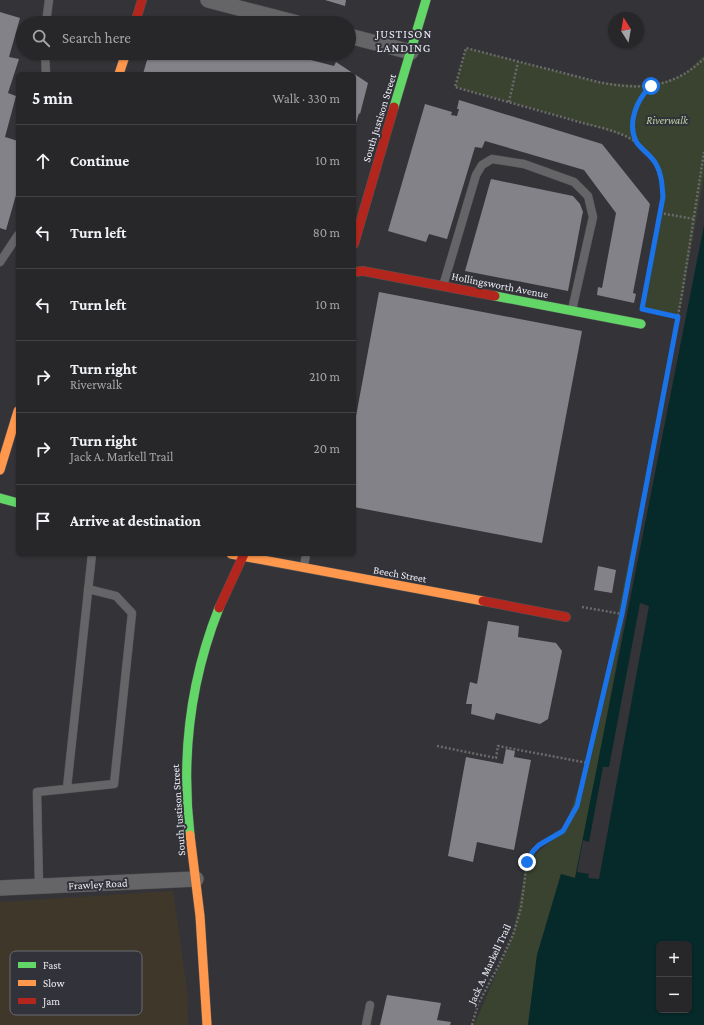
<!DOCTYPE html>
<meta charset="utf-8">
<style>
:root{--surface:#27272a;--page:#2f2f32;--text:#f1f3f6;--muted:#a4a5a8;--line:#434447}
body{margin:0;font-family:"Crimson Pro",serif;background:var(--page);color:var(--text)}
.controls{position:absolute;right:12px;bottom:12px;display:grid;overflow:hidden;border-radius:6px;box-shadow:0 1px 3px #0004}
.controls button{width:36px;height:36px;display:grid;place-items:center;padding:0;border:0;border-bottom:1px solid var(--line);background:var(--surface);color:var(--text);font:20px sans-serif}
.compass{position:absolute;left:608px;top:12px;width:36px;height:36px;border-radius:50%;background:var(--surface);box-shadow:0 1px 3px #0004;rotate:349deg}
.stop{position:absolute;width:12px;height:12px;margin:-9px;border:3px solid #1a73e8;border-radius:50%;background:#fff}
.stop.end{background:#1a73e8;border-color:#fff;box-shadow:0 1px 4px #0008}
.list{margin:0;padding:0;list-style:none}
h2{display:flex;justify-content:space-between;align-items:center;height:52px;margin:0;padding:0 16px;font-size:17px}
h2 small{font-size:13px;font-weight:400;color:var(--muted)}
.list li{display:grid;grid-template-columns:26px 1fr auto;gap:12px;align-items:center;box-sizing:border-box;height:72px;padding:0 16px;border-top:1px solid var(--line)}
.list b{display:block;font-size:15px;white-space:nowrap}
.list p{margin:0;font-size:13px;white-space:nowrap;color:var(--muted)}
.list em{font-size:13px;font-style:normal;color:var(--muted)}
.icon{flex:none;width:22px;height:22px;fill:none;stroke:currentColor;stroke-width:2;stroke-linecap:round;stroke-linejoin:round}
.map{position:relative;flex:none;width:704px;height:1025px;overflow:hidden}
.search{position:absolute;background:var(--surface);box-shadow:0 1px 3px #0004;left:16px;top:16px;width:340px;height:44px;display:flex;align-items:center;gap:10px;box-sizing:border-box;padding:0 14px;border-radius:22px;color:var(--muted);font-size:15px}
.panel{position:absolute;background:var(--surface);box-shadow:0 1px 3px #0004;left:16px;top:72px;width:340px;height:484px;border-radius:6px}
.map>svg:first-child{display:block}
.commercial{fill:#3f382a}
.green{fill:#3a4330}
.water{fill:#06292a;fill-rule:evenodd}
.pier{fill:#343438}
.building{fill:#838289}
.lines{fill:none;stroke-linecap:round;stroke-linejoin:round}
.lane-casing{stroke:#535255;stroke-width:9}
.street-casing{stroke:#535255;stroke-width:16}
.fast-casing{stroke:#535255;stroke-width:10}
.slow-casing{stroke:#535255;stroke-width:10}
.jam-casing{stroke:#535255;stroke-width:10}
.path{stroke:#6a6a6b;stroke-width:2.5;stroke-dasharray:2 2;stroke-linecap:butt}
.lane{stroke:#656567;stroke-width:8}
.street{stroke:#656567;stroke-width:15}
.fast{stroke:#63d668;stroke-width:9}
.slow{stroke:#ff974d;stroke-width:9}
.jam{stroke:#b3261e;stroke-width:9}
.route{stroke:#1a73e8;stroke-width:5}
.labels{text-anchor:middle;stroke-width:4;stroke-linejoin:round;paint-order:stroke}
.street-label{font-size:11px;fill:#eeedf3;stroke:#32323a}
.park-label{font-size:11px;font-style:italic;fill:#bfd6a4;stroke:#32323a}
.neighbourhood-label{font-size:12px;letter-spacing:1px;fill:#eeedf3;stroke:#32323a}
.key{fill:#32323a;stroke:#6a6a72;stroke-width:1}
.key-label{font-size:11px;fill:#eeedf3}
</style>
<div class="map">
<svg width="704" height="1025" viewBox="0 0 704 1025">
<rect width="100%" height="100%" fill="#343438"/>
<!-- commercial -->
<path class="commercial" d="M173 891 187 991 188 1025H0V902Z"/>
<!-- green -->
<path class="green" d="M466 48 598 82 651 86 685 74 704 55V176L602 743 575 879 561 874 537 955 528 1025H474L513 935 527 862 563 831 588 762 678 317 642 309 660 213V174L649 154 625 136 554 114 455 87Z"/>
<!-- water -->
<path class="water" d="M704 225V1025H528L537 955 561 874 575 878ZM659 944H689V1010H659Z"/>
<!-- pier -->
<path class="pier" d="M640 603 649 606 599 879 588 878 589 874 577 872 583 840 589 842 603 767H609Z"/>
<!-- building -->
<path class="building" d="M325 0H346L345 6Z
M0 12 20 18 9 57 19 59 8 93 16 96 5 137 18 141V188L6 230 0 228Z
M149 53H284L334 66 336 62 368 83 360 114 359 113 354 130V74H143Z
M459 100 602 144 650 204 633 293 636 294 634 303 597 295 598 287 602 288 616 213 584 170 485 141 482 148 475 147 447 239 429 234 426 242 388 231 425 104 452 112 451 115 457 116 459 109H457Z
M491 179 573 196 580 204 583 212 582 216 568 291 465 271Z
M379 292 582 331 542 543 354 507V427Z
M598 566 616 570 612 593 594 590Z
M488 621 519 626 518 637 556 643 562 651 548 719 540 724 496 713 494 720 471 714 472 704H466L470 682 477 684Z
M506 749 515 751 514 757 531 760 514 850 477 842 473 862 448 856 466 757 503 764Z
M387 995 441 1003 437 1020 451 1022 450 1025H380Z"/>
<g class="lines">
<defs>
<path id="lane" d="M46 23 49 0
M45 53 46 74
M0 262 18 235
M443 286 476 175 482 165 492 159 524 164 574 182 588 196 593 217 572 310
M304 567 306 554
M67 788 92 554
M39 886 37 792 114 784 132 613 116 596 88 589
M366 1025 370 1005"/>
<path id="street" d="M208 0 297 23
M349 36 411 52
M0 888 196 879"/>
<path id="fast" d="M394 107 426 0
M495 296 641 324
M0 498 18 503
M190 835C181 757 190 681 219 608"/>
<path id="slow" d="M119 74 126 53
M0 470 18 411
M231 554 483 601
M190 835 200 916 207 1025"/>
<path id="jam" d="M135 23 142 0
M354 244 394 107
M354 272 363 271 495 296
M483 601 566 617
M219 608 244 554"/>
</defs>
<!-- lane casing -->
<use href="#lane" class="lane-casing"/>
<!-- street casing -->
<use href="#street" class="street-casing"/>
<!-- fast casing -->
<use href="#fast" class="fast-casing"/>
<!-- slow casing -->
<use href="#slow" class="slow-casing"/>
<!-- jam casing -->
<use href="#jam" class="jam-casing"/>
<!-- path -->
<path class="path" d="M509 102 518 62
M637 142C630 119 633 103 651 86
M660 213 694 219
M643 305 663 197C662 176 655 155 636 142 620 131 598 127 579 122 538 110 496 99 455 87L466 48 598 82C628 88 657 90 684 74 691 70 698 64 704 59
M655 312 678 317
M582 607 622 614
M437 746 496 758 498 746 588 763
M472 1025 478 1004 499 965 513 935 521 908 527 862 533 851 539 845 563 831 577 806 622 614 682 294 704 152"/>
<!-- lane -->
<use href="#lane" class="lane"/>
<!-- street -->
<use href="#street" class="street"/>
<!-- fast -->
<use href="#fast" class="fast"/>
<!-- slow -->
<use href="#slow" class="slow"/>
<!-- jam -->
<use href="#jam" class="jam"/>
</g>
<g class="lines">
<!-- route -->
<path class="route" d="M527 862 533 851 539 845 563 831 577 806 622 614 678 317 642 309 663 197C662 186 662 174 656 164 651 155 642 150 637 143 626 124 637 99 651 86"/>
</g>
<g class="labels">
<!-- street labels -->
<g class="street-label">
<text transform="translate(379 118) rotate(-73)" y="4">South Justison Street</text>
<text transform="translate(500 285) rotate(11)" y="4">Hollingsworth Avenue</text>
<text transform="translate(400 574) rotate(10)" y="4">Beech Street</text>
<text transform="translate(178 810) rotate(-94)" y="4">South Justison Street</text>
<text transform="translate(98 884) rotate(-3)" y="4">Frawley Road</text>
<text transform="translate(489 964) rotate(-65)" y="4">Jack A. Markell Trail</text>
</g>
<!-- park labels -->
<g class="park-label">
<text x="667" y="124">Riverwalk</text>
</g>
<!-- neighbourhood labels -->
<g class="neighbourhood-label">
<text x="404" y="38">JUSTISON<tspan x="404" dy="14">LANDING</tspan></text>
</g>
</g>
<!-- legend -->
<rect x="10" y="951" width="132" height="64" rx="6" class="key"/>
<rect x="18" y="962" width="18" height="6" fill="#63d668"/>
<rect x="18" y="980" width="18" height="6" fill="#ff974d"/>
<rect x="18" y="998" width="18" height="6" fill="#b3261e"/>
<g class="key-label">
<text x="43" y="969">Fast</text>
<text x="43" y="987">Slow</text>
<text x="43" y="1005">Jam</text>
</g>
</svg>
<div class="controls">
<button>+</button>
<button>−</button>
</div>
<svg class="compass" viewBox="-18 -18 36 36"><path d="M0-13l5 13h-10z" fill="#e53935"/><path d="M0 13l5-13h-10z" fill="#a4a5a8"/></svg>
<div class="stop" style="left:651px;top:86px"></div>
<div class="stop end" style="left:527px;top:862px"></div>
<div class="search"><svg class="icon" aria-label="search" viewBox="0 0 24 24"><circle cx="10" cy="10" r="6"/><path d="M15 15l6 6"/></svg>Search here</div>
<section class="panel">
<h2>5 min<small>Walk · 330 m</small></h2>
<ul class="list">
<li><svg class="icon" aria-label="ahead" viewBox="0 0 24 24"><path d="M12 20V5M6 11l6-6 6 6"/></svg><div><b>Continue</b></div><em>10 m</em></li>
<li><svg class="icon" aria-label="left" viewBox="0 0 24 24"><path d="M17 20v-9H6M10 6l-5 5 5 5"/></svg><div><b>Turn left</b></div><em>80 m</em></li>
<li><svg class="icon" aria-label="left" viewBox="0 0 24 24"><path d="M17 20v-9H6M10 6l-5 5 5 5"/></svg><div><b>Turn left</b></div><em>10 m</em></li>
<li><svg class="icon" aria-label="right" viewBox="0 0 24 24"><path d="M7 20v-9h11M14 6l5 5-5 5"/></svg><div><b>Turn right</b><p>Riverwalk</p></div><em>210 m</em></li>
<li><svg class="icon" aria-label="right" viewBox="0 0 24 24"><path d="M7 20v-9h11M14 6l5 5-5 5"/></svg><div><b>Turn right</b><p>Jack A. Markell Trail</p></div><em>20 m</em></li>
<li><svg class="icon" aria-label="arrive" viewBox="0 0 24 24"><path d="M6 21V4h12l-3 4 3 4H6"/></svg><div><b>Arrive at destination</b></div></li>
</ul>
</section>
</div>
